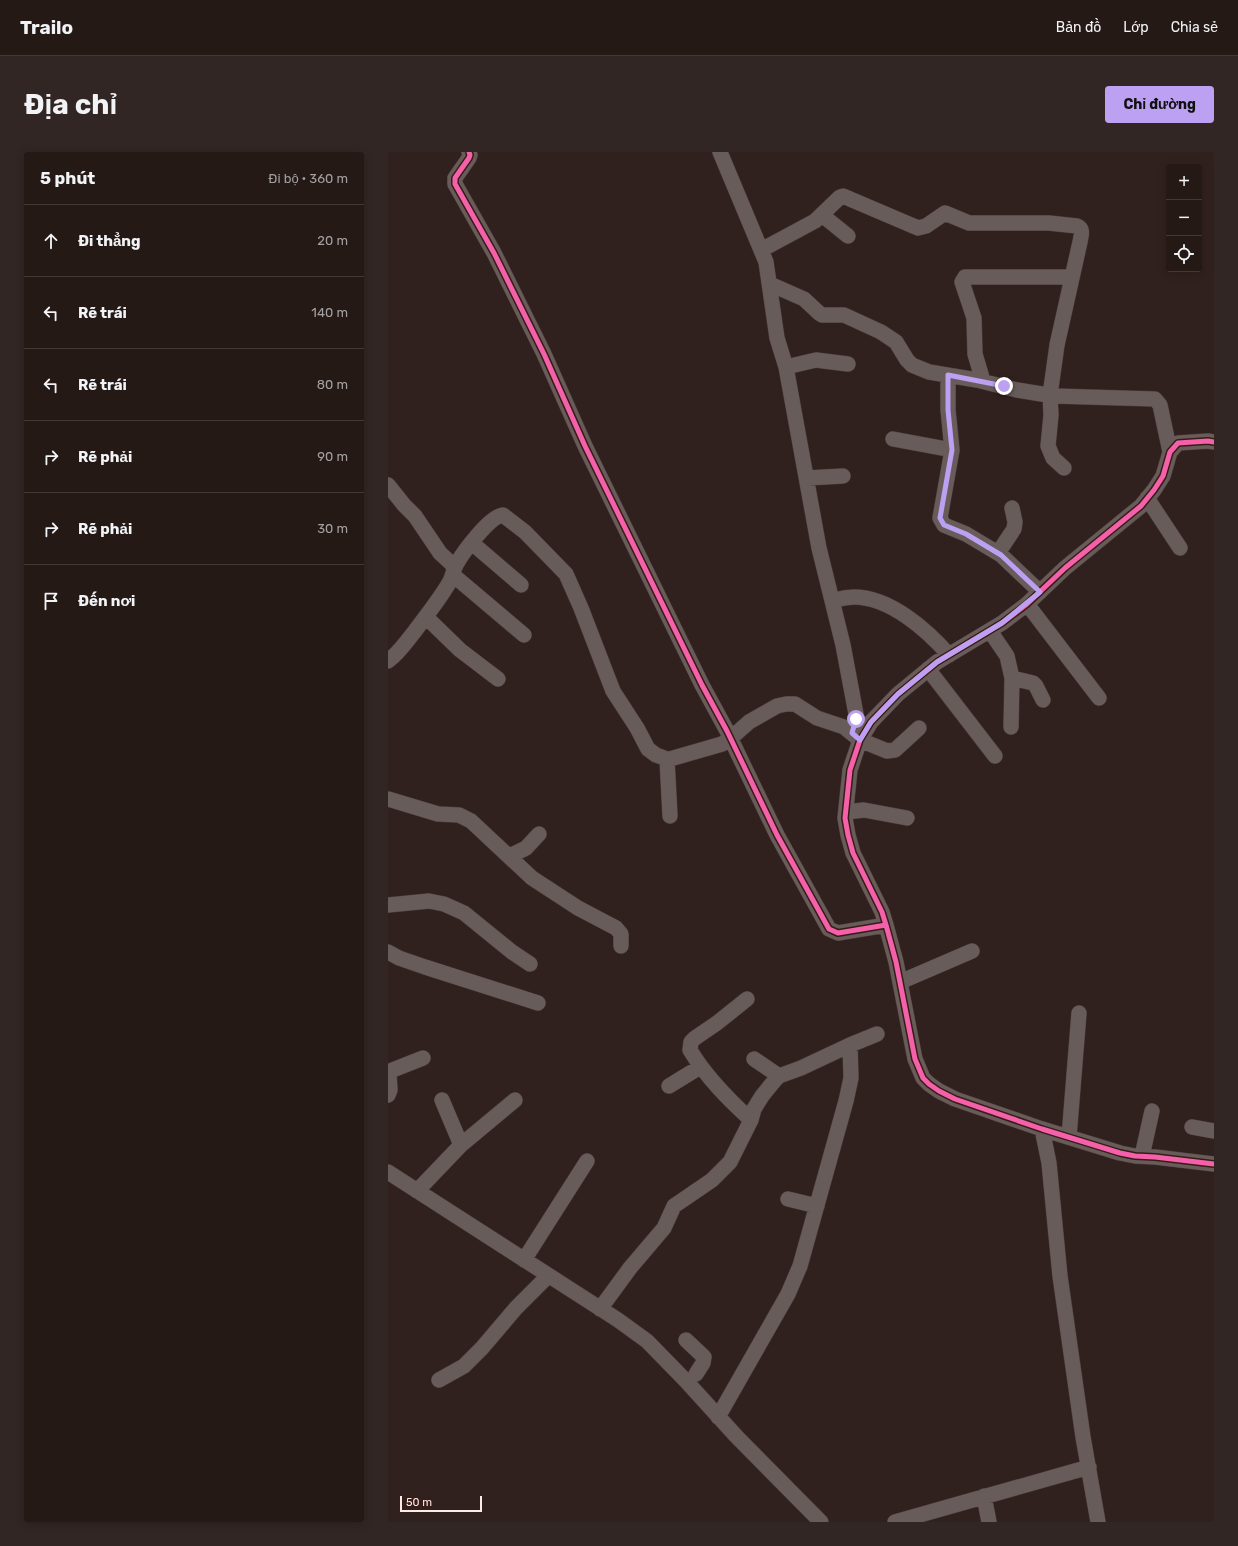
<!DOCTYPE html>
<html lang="vi">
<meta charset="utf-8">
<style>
:root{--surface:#251916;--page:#312623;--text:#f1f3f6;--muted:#a3a0a1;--line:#423835;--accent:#bca0f2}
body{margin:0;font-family:Rubik,sans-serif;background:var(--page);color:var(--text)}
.controls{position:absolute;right:12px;top:12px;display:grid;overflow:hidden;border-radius:4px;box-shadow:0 2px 10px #0003}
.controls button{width:36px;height:36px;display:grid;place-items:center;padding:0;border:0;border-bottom:1px solid var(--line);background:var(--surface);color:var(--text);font:20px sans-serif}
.scale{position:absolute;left:12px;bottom:10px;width:82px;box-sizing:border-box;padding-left:4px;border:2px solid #ffeae6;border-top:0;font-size:11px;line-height:14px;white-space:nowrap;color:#ffeae6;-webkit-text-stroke:3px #391c16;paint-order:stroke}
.stop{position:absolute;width:12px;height:12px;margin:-9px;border:3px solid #bca0f2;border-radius:50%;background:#fff}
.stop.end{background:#bca0f2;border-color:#fff;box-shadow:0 1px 4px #0008}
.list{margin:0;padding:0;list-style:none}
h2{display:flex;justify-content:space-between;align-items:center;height:52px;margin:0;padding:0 16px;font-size:17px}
h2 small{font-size:13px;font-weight:400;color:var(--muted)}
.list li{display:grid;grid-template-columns:26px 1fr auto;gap:12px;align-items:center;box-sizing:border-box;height:72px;padding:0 16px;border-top:1px solid var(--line)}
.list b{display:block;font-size:15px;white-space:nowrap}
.list em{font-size:13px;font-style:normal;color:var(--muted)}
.icon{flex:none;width:22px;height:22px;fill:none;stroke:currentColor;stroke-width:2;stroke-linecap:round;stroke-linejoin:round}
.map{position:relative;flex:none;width:826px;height:1370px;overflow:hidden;border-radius:4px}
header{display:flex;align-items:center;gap:24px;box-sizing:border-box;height:56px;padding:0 20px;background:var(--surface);border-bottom:1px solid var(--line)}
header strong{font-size:19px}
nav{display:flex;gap:22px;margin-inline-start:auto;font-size:14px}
.intro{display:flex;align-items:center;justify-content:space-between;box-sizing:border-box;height:96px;padding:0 24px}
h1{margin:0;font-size:28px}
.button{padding:10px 18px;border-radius:4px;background:var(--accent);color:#111;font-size:14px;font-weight:700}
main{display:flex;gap:24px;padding:0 24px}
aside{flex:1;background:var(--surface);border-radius:4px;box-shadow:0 2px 10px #0003}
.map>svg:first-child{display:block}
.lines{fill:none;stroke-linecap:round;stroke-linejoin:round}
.minor-casing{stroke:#4a3c3a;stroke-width:16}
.minor{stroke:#685c5a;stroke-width:15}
.cycleway-casing{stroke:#391c16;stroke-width:8}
.cycleway{stroke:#f560ab;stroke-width:5}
.route{stroke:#bca0f2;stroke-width:5}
</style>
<header>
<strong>Trailo</strong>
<nav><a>Bản đồ</a><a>Lớp</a><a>Chia sẻ</a></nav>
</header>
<div class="intro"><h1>Địa chỉ</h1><a class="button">Chỉ đường</a></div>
<main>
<aside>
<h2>5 phút<small>Đi bộ · 360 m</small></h2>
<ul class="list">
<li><svg class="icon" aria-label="ahead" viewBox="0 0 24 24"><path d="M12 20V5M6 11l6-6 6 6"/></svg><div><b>Đi thẳng</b></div><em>20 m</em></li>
<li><svg class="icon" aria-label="left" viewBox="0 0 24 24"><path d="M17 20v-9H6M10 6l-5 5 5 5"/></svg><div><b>Rẽ trái</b></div><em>140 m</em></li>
<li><svg class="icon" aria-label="left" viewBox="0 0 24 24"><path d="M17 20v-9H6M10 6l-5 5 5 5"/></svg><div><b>Rẽ trái</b></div><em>80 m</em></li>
<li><svg class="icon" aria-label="right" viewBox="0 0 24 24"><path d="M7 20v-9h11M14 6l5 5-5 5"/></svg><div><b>Rẽ phải</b></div><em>90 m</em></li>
<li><svg class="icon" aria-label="right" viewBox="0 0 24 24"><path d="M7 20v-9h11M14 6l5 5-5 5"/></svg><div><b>Rẽ phải</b></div><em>30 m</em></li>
<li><svg class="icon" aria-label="arrive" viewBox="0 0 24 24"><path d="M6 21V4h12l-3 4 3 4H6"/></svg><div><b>Đến nơi</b></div></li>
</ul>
</aside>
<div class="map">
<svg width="826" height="1370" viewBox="0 0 826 1370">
<rect width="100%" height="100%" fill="#31211e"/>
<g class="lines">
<defs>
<path id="minor" d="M81 0 82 3 81 6 67 26V32L106 101 156 202 197 294 314 533 339 579 389 683 441 777 450 781 498 773
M332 0 378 110 389 186 398 215 431 396 455 493 468 562V572L464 581
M434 63 460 84
M373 98 427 69 452 45 455 44 530 76 538 74 557 61 581 71H661L689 74C696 77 693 84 692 90L669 193 662 243 663 263 660 294 665 306 676 316
M382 132 416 147 431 161 434 163H456L493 180 508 190 519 208 524 213 541 220 589 228 629 238 666 244 767 247 772 253 782 300
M398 215 428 208 460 212
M560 223V258L564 298 552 366 556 373 578 382 613 403 652 440
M595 229 587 202 586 166 574 130 577 125H684
M505 287 564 298
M826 290 820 289 790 291 782 300 775 324 766 338 753 354 677 416 639 452 614 471 549 510 510 542 483 570 472 588 462 618 457 666 460 683 465 701 494 760 498 773 508 810 527 907 535 926 541 932 551 939 567 947 654 977 732 1001 747 1004 767 1005 826 1012
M419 326 455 324
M0 333 16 353 27 364 52 401 67 415
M759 346 792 396
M624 356 627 370 626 377
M84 391 133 433
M610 401 624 380
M65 423 136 483
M445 448C452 447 459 445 466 445 502 445 539 478 561 503
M639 452 711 546
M38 465 72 498 110 527
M602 479 619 504 624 526 645 531 648 534 655 548
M0 509C11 501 18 490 27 479 38 464 51 448 61 431 65 425 65 417 69 411 76 399 102 364 115 363L137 380 178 422 193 456 225 539 249 576 260 597 268 603 279 607H282L334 592 343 586 361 570 389 554 398 552H407L429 566 456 575 472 588 499 599 507 598 531 576
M540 517 607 604
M623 575 624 526
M279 607 282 664
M0 647 50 662 71 663 83 669 144 726 190 756 228 776 233 782V794
M458 660 476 658 519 666
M122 704 138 696 151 682
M0 753 41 749 56 752 76 761 124 800 142 812
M0 800 11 806 37 815 150 851
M512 830 584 799
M359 847 329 871 307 886 303 890 302 898C318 925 340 947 363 968
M462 893 489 882
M366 907 391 924
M281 934 312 915
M0 943 2 938 1 921 2 919 35 906
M54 948 73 993
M804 975 826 979
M654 977 661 1011 672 1124 695 1285 710 1370
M681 985 691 861
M754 1004 764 959
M0 1020 230 1168 259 1189 299 1230 348 1284 433 1370
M29 1039 73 993 127 948
M400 1047 429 1054
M136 1108 199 1009
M212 1157 242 1116 276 1076 286 1054 324 1028 342 1010 363 968 366 957 374 944 387 928 391 924 413 916 462 893 463 926 458 949 412 1114 400 1142 330 1265
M298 1188 316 1205 315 1211 308 1222
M51 1228 76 1214 94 1196 128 1156 160 1124
M596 1344 601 1370
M507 1370 701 1315"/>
</defs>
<!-- minor casing -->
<use href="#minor" class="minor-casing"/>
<!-- minor -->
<use href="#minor" class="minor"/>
<defs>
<path id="cycleway" d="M81 0 82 3 81 6 67 26V32L106 101 156 202 197 294 314 533 339 579 389 683 441 777 450 781 498 773
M826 290 820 289 790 291 782 300 775 324 766 338 753 354 677 416 639 452 614 471 549 510 510 542 483 570 472 588 462 618 457 666 460 683 465 701 494 760 498 773 508 810 527 907 535 926 541 932 551 939 567 947 654 977 732 1001 747 1004 767 1005 826 1012"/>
</defs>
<!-- cycleway casing -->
<use href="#cycleway" class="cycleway-casing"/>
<!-- cycleway -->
<use href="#cycleway" class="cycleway"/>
</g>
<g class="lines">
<!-- route -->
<path class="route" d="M468 567 464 581 472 588 483 570 510 542 549 510 614 471 652 440 613 403 578 382 556 373 552 366 564 298 560 258V223L616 234"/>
</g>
</svg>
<div class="controls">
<button>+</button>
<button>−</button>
<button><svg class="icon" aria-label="locate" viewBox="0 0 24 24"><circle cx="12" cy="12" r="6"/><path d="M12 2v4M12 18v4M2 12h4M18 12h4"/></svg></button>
</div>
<div class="scale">50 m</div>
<div class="stop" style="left:468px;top:567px"></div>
<div class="stop end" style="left:616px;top:234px"></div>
</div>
</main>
